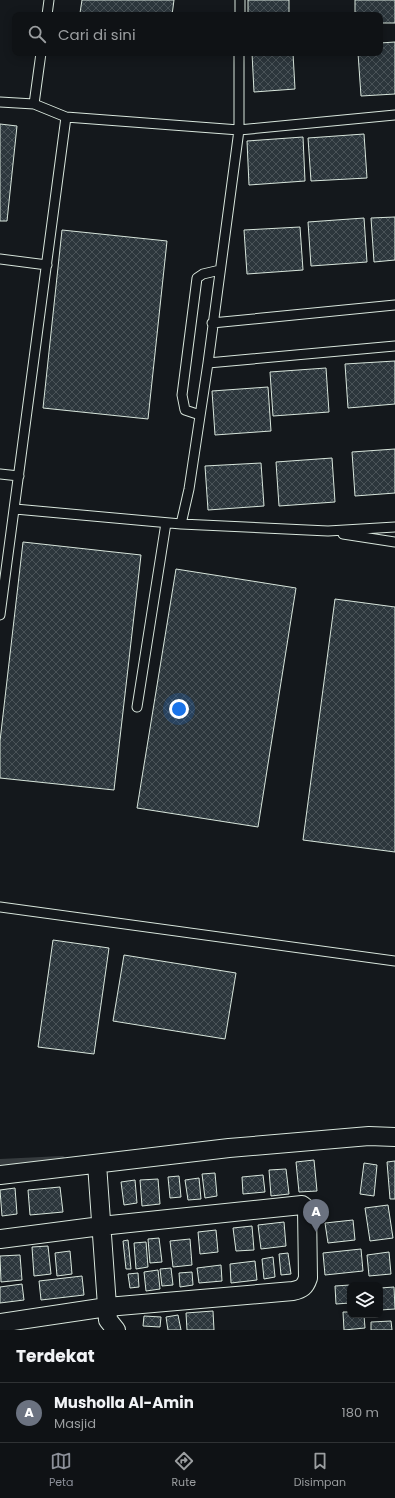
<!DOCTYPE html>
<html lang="id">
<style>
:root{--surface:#0f1215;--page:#1d2022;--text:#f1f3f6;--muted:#9b9ea0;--line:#2f3234;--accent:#8c9099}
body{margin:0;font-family:Poppins,sans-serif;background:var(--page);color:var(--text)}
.controls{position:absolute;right:12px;bottom:12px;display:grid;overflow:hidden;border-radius:8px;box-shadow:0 2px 10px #0003}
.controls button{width:36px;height:36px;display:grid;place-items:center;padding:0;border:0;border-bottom:1px solid var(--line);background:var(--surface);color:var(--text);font:20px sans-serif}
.you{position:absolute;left:179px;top:709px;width:14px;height:14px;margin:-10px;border:3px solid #fff;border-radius:50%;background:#1a73e8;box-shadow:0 0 0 6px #1a73e833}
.badge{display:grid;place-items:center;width:26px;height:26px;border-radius:50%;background:var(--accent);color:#fff;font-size:13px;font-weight:700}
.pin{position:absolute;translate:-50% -33px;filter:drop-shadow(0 1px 2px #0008)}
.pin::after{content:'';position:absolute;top:21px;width:14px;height:12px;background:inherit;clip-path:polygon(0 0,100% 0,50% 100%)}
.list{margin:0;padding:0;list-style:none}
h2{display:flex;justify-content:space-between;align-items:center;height:52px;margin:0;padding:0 16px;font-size:17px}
h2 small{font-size:13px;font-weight:400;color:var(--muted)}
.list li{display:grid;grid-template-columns:26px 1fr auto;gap:12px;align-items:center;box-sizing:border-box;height:60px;padding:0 16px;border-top:1px solid var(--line)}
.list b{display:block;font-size:15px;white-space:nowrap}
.list p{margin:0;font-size:13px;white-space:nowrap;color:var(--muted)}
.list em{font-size:13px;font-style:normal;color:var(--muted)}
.icon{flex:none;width:22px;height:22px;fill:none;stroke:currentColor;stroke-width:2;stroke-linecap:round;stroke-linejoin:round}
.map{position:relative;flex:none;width:395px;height:1330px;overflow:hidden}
.search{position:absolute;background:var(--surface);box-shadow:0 2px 10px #0003;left:12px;right:12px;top:12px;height:44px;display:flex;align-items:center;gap:10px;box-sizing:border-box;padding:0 14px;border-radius:8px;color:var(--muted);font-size:15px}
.sheet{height:112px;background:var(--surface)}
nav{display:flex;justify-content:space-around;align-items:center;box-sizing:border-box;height:56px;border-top:1px solid var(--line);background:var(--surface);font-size:11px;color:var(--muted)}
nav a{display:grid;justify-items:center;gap:2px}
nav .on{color:var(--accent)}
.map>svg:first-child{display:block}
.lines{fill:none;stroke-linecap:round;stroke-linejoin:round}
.stream{stroke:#363b3e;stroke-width:6}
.building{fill:url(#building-cross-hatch);stroke:#d8e6dc}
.lane-casing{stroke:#d8e6dc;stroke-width:11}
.street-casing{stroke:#d8e6dc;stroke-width:20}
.lane{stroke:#14181c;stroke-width:9}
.street{stroke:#14181c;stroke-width:18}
</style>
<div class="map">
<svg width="395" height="1330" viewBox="0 0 395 1330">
<defs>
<pattern id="building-cross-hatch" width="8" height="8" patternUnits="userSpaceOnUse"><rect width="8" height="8" fill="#2c363c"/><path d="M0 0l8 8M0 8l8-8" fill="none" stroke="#4a5358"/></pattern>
</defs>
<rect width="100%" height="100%" fill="#14181c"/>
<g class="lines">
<!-- stream -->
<path class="stream" d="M0 1162 62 1159"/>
</g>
<!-- building -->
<path class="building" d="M82 0H174L172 15H94L80 13Z
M248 0H289V15H248Z
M355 0H395V23H380V15H355Z
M395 42V94L361 96 358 53H380V43Z
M252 53H293L295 89 254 92Z
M0 124 17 126 7 221H0Z
M364 134 367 178 311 181 308 138Z
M303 137 305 181 249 185 247 141Z
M395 217V260L374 262 371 218Z
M364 218 367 262 311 266 308 222Z
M300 227 303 270 247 274 244 230Z
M62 230 167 241 148 419 43 408Z
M395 361V404L348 408 345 364Z
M326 368 329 412 273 416 270 372Z
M268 387 271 431 215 435 212 391Z
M395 449V493L355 496 352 452Z
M332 458 335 502 279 506 276 462Z
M261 463 264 506 208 510 205 466Z
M23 542 141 555 114 790 0 778V741Z
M176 569 296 588 258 827 137 808Z
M335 599 395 607V852L303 840Z
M53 940 109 948 94 1054 38 1047Z
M124 955 236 973 225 1039 113 1021Z
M314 1160 317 1191 299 1192 296 1162Z
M395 1161V1199H390L387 1162Z
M364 1163 377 1165 374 1196 360 1194Z
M286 1169 289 1194 271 1196 269 1170Z
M215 1173 217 1196 205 1198 202 1174Z
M263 1175 265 1192 243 1194 242 1177Z
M179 1176 181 1197 170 1198 168 1177Z
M199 1178 201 1199 188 1200 185 1180Z
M158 1179 160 1204 142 1206 140 1180Z
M135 1180 137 1203 124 1205 121 1182Z
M60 1187 63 1212 30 1215 28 1190Z
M15 1188 17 1214 2 1216 0 1190Z
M388 1205 393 1238 370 1241 365 1208Z
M353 1220 355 1240 328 1243 325 1223Z
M284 1222 286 1246 261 1249 258 1225Z
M252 1226 254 1250 236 1251 233 1228Z
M216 1230 218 1252 200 1254 198 1232Z
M159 1238 162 1262 150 1263 148 1239Z
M190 1239 192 1265 173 1267 170 1241Z
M128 1240 131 1269H126L123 1241Z
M146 1242 148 1267 136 1269 134 1243Z
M48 1246 51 1274 34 1276 32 1247Z
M361 1249 363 1271 325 1275 323 1253Z
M70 1251 72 1274 57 1276 55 1253Z
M389 1252 391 1274 369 1276 367 1255Z
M288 1253 291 1274 281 1275 279 1254Z
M20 1255 22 1280 1 1282 0 1256Z
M273 1257 275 1277 264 1279 262 1259Z
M255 1261 257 1280 231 1283 230 1264Z
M221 1265 222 1281 199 1283 197 1268Z
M171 1268 173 1285 162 1286 160 1269Z
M158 1270 160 1289 146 1291 144 1272Z
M192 1272 193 1285 180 1287 179 1273Z
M138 1273 139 1287 130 1288 128 1274Z
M82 1276 84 1295 41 1300 39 1281Z
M22 1284 24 1300 0 1303V1287Z
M350 1285V1303L336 1304 335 1286Z
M394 1287 395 1309 380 1310V1288Z
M213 1311 214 1330H187L186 1313Z
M343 1312H350V1315H364L365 1328 344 1330Z
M178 1315 181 1330H168L166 1317Z
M144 1316 161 1317 160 1327 143 1326Z
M391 1321 392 1330H371V1322Z"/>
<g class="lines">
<defs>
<path id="lane" d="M47 15 49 0
M240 15V0
M0 102 34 104 66 117 239 130 395 115
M34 104 41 53
M0 259 47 265
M212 323 395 305
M208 363 395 346
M200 415 185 410 182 395 197 278 203 274 220 270
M0 474 19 476
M15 509 181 524 328 531 395 527
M181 524 189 489 208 363 239 130V53
M343 534 395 542
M0 615 66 117
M137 707 166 523
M0 907 395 961"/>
<path id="street" d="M97 1164 108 1320 116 1330
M0 1175 229 1148 369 1136 395 1137
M0 1239 101 1226 302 1205 307 1209 308 1278C305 1287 302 1289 293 1291L107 1307 0 1323"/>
</defs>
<!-- lane casing -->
<use href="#lane" class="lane-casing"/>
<!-- street casing -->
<use href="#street" class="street-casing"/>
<!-- lane -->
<use href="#lane" class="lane"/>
<!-- street -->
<use href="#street" class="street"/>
</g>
</svg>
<div class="controls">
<button><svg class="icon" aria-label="layers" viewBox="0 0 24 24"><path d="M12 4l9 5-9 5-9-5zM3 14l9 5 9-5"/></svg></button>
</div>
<div class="you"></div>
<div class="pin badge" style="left:316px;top:1232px;background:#6b7280">A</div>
<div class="search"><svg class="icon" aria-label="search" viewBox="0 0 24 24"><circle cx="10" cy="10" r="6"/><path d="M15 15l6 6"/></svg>Cari di sini</div>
</div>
<section class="sheet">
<h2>Terdekat<small></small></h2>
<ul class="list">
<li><span class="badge" style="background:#6b7280">A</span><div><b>Musholla Al-Amin</b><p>Masjid</p></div><em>180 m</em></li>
</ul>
</section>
<nav>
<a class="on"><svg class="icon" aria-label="map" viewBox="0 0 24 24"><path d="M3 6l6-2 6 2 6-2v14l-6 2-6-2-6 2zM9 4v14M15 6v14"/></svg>Peta</a>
<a><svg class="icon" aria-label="directions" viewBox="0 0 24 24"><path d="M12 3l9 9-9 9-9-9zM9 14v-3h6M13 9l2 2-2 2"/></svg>Rute</a>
<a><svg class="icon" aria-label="saved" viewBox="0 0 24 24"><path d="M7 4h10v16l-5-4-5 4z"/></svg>Disimpan</a>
</nav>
